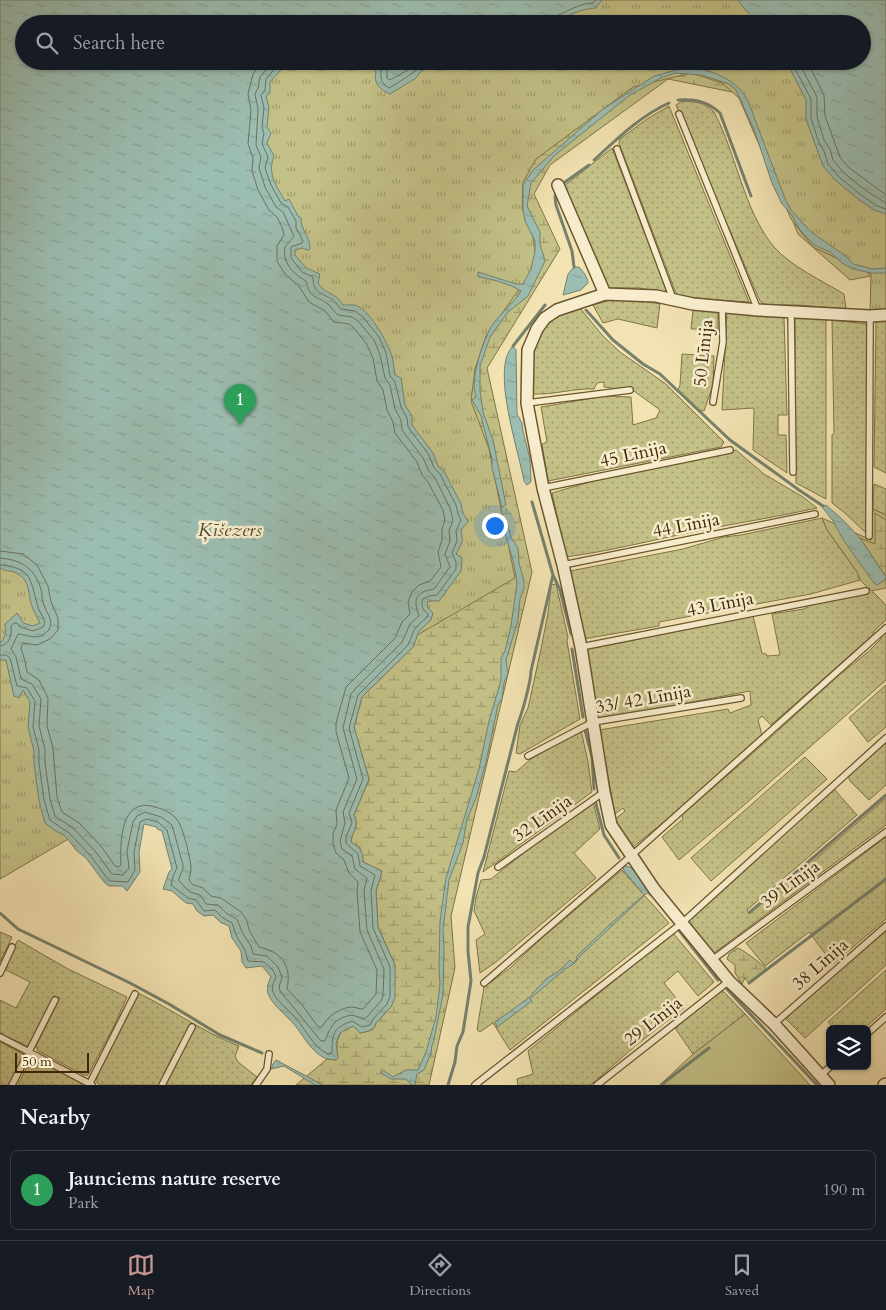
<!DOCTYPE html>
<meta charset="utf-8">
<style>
:root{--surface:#171b24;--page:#20242c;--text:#f1f3f6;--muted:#9ea1a6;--line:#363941;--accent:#c59692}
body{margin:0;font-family:Cardo,serif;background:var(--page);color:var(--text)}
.controls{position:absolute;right:15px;bottom:15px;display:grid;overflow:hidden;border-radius:8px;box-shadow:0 1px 4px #0004}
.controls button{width:45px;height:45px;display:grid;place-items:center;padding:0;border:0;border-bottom:1px solid var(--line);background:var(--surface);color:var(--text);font:25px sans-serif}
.scale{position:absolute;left:15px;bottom:12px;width:74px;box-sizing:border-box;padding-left:5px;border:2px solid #3e2705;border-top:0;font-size:14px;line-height:18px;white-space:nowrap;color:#3e2705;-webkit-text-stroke:4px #f7edcd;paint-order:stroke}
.you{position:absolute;left:494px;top:525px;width:18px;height:18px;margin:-12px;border:4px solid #fff;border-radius:50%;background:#1a73e8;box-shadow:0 0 0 8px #1a73e833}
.badge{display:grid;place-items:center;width:32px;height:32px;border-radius:50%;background:var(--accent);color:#fff;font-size:16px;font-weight:700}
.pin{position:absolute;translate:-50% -41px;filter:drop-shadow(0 1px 2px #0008)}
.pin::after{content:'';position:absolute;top:26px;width:18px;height:15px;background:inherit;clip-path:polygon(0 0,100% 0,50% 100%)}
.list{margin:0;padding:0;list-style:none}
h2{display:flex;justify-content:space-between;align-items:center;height:65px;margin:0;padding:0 20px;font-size:21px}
h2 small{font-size:16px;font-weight:400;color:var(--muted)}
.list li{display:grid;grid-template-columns:32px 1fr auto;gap:15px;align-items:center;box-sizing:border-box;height:80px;margin:0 10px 10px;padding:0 10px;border:1px solid var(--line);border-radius:8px}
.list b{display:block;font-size:19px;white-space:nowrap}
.list p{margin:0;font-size:16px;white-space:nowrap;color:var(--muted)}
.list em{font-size:16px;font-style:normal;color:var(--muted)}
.icon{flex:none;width:28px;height:28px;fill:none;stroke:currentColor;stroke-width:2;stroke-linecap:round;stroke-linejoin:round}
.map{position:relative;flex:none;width:886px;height:1085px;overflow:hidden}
.search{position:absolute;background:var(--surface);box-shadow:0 1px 4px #0004;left:15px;right:15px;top:15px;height:55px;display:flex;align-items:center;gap:12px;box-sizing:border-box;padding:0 18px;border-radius:28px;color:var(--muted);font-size:19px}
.sheet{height:155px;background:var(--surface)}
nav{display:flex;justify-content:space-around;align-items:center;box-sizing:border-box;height:70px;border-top:1px solid var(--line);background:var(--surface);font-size:14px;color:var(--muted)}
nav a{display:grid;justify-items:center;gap:2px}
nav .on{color:var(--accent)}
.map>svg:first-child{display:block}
.grass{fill:#c3c187;stroke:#807446}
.wetland{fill:url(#wetland-marsh);stroke:#807446}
.park{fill:url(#park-tufts);stroke:#807446;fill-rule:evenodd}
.garden{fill:url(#garden-dots);stroke:#807446}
.water{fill:url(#water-ripples);stroke:#76816c}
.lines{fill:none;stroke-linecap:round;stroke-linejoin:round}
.shore{stroke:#6d725b;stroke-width:1}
.stream{stroke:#76816c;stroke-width:3}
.lane-casing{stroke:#6b5630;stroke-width:8}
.street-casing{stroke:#6b5630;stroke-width:14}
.lane{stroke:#f7edcd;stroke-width:5.5}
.street{stroke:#f7edcd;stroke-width:11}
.labels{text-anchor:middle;stroke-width:5;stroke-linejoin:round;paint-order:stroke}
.street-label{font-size:18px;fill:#3e2705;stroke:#f7edcd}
.water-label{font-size:19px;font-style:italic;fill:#564c30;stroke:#f7edcd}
</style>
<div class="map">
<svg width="886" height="1085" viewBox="0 0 886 1085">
<defs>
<pattern id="wetland-marsh" width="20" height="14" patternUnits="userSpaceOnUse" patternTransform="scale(1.25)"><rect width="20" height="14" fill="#c3c187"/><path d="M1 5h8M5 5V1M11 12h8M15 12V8" fill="none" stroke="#a09d6c"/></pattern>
<pattern id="park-tufts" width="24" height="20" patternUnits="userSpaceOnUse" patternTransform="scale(1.25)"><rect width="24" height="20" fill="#c3c187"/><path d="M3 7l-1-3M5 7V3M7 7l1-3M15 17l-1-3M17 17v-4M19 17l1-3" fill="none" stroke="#a09d6c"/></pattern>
<pattern id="garden-dots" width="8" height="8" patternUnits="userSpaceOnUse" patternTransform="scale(1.25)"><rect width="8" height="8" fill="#c3c187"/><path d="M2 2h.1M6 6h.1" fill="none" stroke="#a09d6c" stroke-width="1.8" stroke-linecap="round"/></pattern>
<pattern id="water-ripples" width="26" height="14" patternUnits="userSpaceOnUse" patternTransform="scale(1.25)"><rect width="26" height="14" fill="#9cbdb1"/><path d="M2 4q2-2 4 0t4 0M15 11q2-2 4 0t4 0" fill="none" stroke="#87a297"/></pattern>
</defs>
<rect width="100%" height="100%" fill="#f3e3b2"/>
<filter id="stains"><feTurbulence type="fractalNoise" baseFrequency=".004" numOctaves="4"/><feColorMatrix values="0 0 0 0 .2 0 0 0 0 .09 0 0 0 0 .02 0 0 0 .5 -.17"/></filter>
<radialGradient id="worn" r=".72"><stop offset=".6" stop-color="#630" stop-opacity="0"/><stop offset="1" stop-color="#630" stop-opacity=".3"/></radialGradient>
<!-- grass -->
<path class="grass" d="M873 509 886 515V588L871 591 860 580 857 572 827 530 822 518 871 540Z
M745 1014 810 1085H660L693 1054Z"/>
<!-- wetland -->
<path class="wetland" d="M296 61H786L886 273 850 280 798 234 742 94 668 79 550 165 534 194 560 249 487 368 532 572 451 916 455 968 429 1085H296L327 1059 336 1060C338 1049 335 1040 342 1031L353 1026 360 1033 369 1031 374 1028 376 1023 391 1007 395 965 378 927 376 891 382 871 363 862 360 848 351 842C352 831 360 825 354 815L369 779 354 727 362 697 413 647 419 631Z
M875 513 886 520V577L860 538 875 544Z
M737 948C743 949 761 964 767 969L749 983 745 978 742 984 735 973V965L727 959 729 954Z"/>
<!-- park -->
<path class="park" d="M0 0H886V312L870 313 871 274 813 247 791 219 739 98 722 83 691 73 633 87 536 159 523 182 522 209 531 226 537 264 486 336 475 369 471 401 489 449 515 578 0 879ZM24 24H862V61H24Z"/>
<!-- garden -->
<path class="garden" d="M682 101C695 102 705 102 714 112 736 153 744 211 774 247 792 267 821 280 844 294L846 309 798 305H765L760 301 676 105Z
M669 106 749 302 683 298 678 296 675 291 619 143 620 139 647 119Z
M612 148 666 289 665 294 640 288H606L563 187Z
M622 297 660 304 657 328 618 319 603 323 593 305Z
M580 308 603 336 620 352 666 384 724 442 721 447 548 481 542 444 547 442 541 407 605 396 631 397 633 425 656 418 660 410 634 391 604 387V382L597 383 594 389C574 388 554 395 533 394L531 366 540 329 552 318Z
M693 310 718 312V329H691Z
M727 311 784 318 787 415H778V435H786L787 473 753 450 754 408 722 410Z
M795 317 826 318V499L796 483Z
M832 320 867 324 866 533 845 513 832 503V435L834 433Z
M886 321V473L874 467 876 322Z
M682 354 714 356 713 385 704 411 699 410 678 390 680 385Z
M736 450 764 474 803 497 817 508C777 517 737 523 697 531 653 540 610 551 566 557L552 493 593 481Z
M874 484 886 489V515L873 509Z
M822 518 827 530 857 572 860 580 811 594 659 622V626L583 639 570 571 683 549 724 537 741 535Z
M556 584 568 637 567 641 580 719 520 754 516 753 520 725 528 708 541 649 548 613 551 585Z
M869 588 886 605V620L874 631 873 635 771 725 762 716 758 720 762 735 676 812 633 847 625 841 613 821 625 811 623 808 615 814 599 730 728 709 730 713 751 705 750 691 597 720 584 650 753 616 762 653 766 654 767 656 780 655 772 614 804 609 813 602Z
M886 630V680L743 806 679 860 662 837 683 819 682 815 769 739 838 676 868 652 881 639 882 634Z
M886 685V727L868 742 849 718Z
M581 730 588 762 592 792 483 872 509 771 516 772 531 759Z
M886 742V785L869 800 850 781 848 775Z
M805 757 827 779 711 881 691 858Z
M834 789 857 815 747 910 749 914 783 884 804 869 886 798V825L714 953 687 921Z
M593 802 600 829 574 853 596 878 496 962 480 973 476 940 485 934 474 911 476 897 481 880 491 879 540 840Z
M886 837V919L833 964 809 932 765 966 746 943Z
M622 870 669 923 510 1050 493 1023 480 1032 477 1030 484 987 510 968 542 938Z
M886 931V965L805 1038 785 1018Z
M0 932 12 937 0 962Z
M673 933 714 982 698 996 678 971 664 983 684 1008 635 1046 591 1085H518L517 1079 533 1074 528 1051Z
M18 940 68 969 127 997 114 1026 88 1075H84L38 1051 36 1046 60 998 55 996 29 1047 0 1033V1000L16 1008 30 982 4 969Z
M886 970V1009L864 1029H834L828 1022Z
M722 990 745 1014 693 1054 675 1028Z
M138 993C173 1010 203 1032 239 1046L235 1056 238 1062 257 1077 251 1085H166L178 1058 173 1055 159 1085H101L97 1083V1076Z
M0 1042 25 1055 10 1085H0Z
M36 1058 81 1083 82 1085H18L30 1061Z"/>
<!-- water -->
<path class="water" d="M0 0H602L596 8C583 8 564 17 552 24H24V61H289L270 82V93L266 96 269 107 267 127 271 133 267 143 274 156C267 174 276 185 285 201L289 199 298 216 301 218C301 232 310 235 310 249L308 250 302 248 295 250V255L306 268 320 274 318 283C325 295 336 292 343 305 347 305 351 305 355 305 368 308 386 340 390 351 393 358 394 367 395 375L401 378 405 405 412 416V425L433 453 438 466 444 471 461 504 463 513 468 522C457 533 463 531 462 542 461 545 458 551 456 554L462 558 461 571 439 601H430L427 602 428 608 433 613 431 620 419 631 413 647 362 697 354 727 369 779 354 815C360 825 352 831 351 842 360 848 363 851 363 862L382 871 376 891 378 927 395 965V998L391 1007 376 1023 374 1028 369 1031 360 1033 353 1026 340 1033 336 1043 338 1058 336 1060C330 1059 326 1060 321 1056 306 1046 300 1028 287 1017 281 1011 273 1004 269 996 266 989 268 983 271 977L262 966 246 968 242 962 241 951 232 938 229 926 220 922 213 915 204 916 197 911 193 904 186 903 172 891 163 889 169 872 172 869 162 831 157 829V827L144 824 139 852 140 872 127 891 122 886H109L104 882 86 858 77 851 65 836 54 830 45 823 39 801 34 763V751L28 727 30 702 23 690 19 698 14 696 6 660H0V643C6 637 6 632 5 624L17 613 23 623 33 626 40 623C38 618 35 614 33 609 28 598 31 581 18 574 13 570 6 572 0 568Z
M738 0H886V214L874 210 858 199 835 180 823 166 806 119V100L786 61H862V24H759C752 15 743 9 738 0Z
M367 61H445L421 71 416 78 390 94C380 90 373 83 376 72Z
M688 67C722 72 745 83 754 117L786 201 791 210 811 232 846 256 853 264 873 269 886 268V273H871L853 269 842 263 830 252 814 245 800 230 791 214 782 204 772 183 755 132 736 90 729 84 702 75 675 73 661 78 630 95 555 155 531 183 527 206 540 232V244L545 261 528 296 508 312 490 337 480 366V391L483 412 493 440 506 505 502 507 492 468V459L481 416 472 400 476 396C469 381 484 337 493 324 502 312 514 303 521 291 513 285 489 278 478 277V272L516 284H523L531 269 535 251V241L525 221 523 210V185L533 170 603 109 654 76Z
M574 267H579C583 271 588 278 588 283L581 290 563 295 568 274Z
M513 346 516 350 517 414 522 423 523 431 530 459 531 482 527 485 524 481C519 452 490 367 513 346Z
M826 505 842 519 860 538 886 577 884 581 877 585 874 583 844 541 833 521 822 507Z
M504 519H506L511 537 518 548 519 563 524 581V588L520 599 518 620 506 660 508 674 504 683 502 699 498 705 486 762 476 798 467 819 463 843 449 880 443 929 444 947 443 995 433 1044 432 1045 431 1053 424 1070 417 1074 415 1085H412L406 1079H391L381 1073 383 1070 393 1077 406 1070H418L426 1052 436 1017 440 984 439 968 440 921 446 878 479 769 489 721 501 680V658L505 651 511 626 517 583 514 564 502 523Z
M626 866 632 868 674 923 653 897 647 893 579 957 575 963 565 969 530 999 532 1001 497 1027 495 1022 530 997 546 979 559 971 570 960 573 963 577 959 576 957 607 927 644 895 624 871 623 867Z
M276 1060 323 1085H315L284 1066 271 1069 273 1064Z"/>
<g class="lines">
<!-- shore -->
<path class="shore" d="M551 24 554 17C566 12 580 3 593 3L596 0
M375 61 381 70C381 79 380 83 389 88 405 80 416 68 432 61
M383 61 387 69V78L390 80 408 70 416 61
M791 61 811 99V118L819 143 824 151 828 164 839 177 861 195 877 206 886 209
M798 61 817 97V117L824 140 830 149 833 160 843 172 865 190 886 203
M807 61 824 95 825 116 840 157 848 167 886 195
M0 551 23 554 37 565 48 586 51 602 58 618V630L50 639 37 645 23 643 21 648 25 661 27 672 39 680 48 698 47 726 53 748 57 797 62 812 79 823 101 846 115 866 119 867 121 865C120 843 120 796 155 807 163 809 173 813 178 821 183 828 191 860 191 869 191 873 189 877 189 880L193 885 203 888 211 896 221 898 241 912 246 919 250 932 259 947C282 952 292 966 287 989L303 1006 318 1027H322C327 1017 339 1008 351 1007 355 1007 360 1009 363 1009L376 994 377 970 360 932 357 892 358 882 349 873 344 860 336 853 333 844V834L337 824 336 810 349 778 336 732V723L346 687 395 638 402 622 410 614 408 602 412 592 419 585 430 581 441 567 438 552 442 540V529L445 520 443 510 428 482 422 475 417 462 395 433 393 422 387 410 383 390 377 381 373 358 366 343 353 327 349 324 334 322 325 311 309 302 299 286 285 274 277 261V246L284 235 282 227 277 217 269 210 258 190 252 171 253 158 248 144 251 110 248 94 253 74 263 61
M0 558C23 560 36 569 42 593 42 597 42 601 44 605 47 614 54 620 49 630 36 642 31 635 18 634L11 649 16 657 21 679 32 684 41 699 39 726 45 749V763L50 799 55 816 73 828 95 851 112 874 123 875 129 868 127 851 133 822 137 816 145 812 161 817 172 825 183 865C184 872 178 876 179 881L190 892 200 895 206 904 218 905 226 913 237 919 243 934 251 946 253 954 267 956 278 967 282 977 279 987 280 991 321 1041H325C331 1025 335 1018 352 1015L365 1019 381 1001 383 996 384 969 367 930 364 891 367 878 355 869 352 856 342 849 340 841 345 823 343 812 357 779 343 728 351 694 355 689 402 642 410 624 419 616C413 599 415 592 434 589L450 567 445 554 450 541 449 531 453 520 450 508 435 478 429 471 423 458 402 430 401 420 395 409 390 385 385 378 380 355 374 340 358 321 352 317 338 315C334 312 333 309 330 306 319 295 310 301 306 281 293 274 282 262 285 247L294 236 283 212 276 207 265 187 259 168 261 157 256 145 258 109 255 94 258 88 260 77 273 61
M0 565C30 568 30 576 37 604 38 610 43 616 45 622L43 627 33 631 20 627 17 623H14L11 626C12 634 10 645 0 646
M0 655H6L10 658 17 686 27 688 35 701 33 727 39 750V763L44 800 50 820 69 833 90 855 107 878 111 881 128 882 135 870 134 852 140 822 146 819 158 822 167 830 177 868 173 876 171 885 188 898 196 900 204 911 215 910 223 918 232 923 237 937 245 950 248 961 264 962 273 970 276 977C274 982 271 987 273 992 276 1000 285 1007 291 1013 305 1026 311 1046 328 1054L332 1053C332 1034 333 1028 352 1021L362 1027 370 1025 373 1019 387 1004 390 996V967L373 928 371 891 375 875 360 866 358 854 346 843V837L352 823 349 813 363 779 349 728 358 695 408 645 415 628 427 617 428 614C423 610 420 605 423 599L429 596 437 595 456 569V562L452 553 457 541 456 531 461 520 458 514 456 505 440 474 434 468 429 455 408 427 407 418 401 407 395 382 390 376 386 353 379 337 363 317 355 311 341 309C338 306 336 302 333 300 321 292 313 294 313 277L302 272 291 258V247L302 243 303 241 296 228V221L288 207 281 203 271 185 265 168 268 157 262 144 264 133 262 127 264 108 261 95 265 90 266 79 281 61"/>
<!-- stream -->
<path class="stream" d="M678 100C695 99 707 101 720 113L751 196
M594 160C617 139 640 116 669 103
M561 185 589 165
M556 192 555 197 556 205 572 251 574 267
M586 310 613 340 643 364 660 374 730 440 799 490 823 506
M513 346 545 305
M553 575 560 590 571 634
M572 649 583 717
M585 730 592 757 594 789
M595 800 604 835 619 858
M750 912 886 795
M0 913 18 929 130 983 169 1004 220 1035 262 1053
M678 929 718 980
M749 983 886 879
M725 987 817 1085
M448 1085 455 1062 457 1046 463 1032 471 981 468 951V927L478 873 484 857 518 723C522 714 531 681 531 671L553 575 532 502
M661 1085 709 1048"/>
<defs>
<path id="lane" d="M679 114 758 310
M617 149 673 299
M791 311 793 472
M713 402 723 342 722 307
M527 403 630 390
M543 488 730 450
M869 536 870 316
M563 565 815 514
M581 647 866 591
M528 756 593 722 741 698
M498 867 604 792
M712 960 886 832
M0 973 12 947
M484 983 631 856 886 628
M774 1024 886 926
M867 1034 886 1017
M0 1037 92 1085
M820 1076 831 1066
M12 1085 55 1000
M89 1085 135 994
M162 1085 192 1027
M256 1085 267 1069 269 1054
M475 1085 682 923 886 738
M597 1085 729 981"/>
<path id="street" d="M558 185 605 294
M829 1085 774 1024 729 981 654 889 611 825 604 792 581 647 563 565 543 488 527 403 528 350 537 329 545 318 557 310 605 294 656 296 693 304 758 310 870 316 886 315
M884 1085 886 1084"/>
</defs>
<!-- lane casing -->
<use href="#lane" class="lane-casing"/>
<!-- street casing -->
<use href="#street" class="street-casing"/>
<!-- lane -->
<use href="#lane" class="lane"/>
<!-- street -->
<use href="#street" class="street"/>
</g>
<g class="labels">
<!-- street labels -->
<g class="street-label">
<text transform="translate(703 353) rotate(-84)" y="6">50 Līnija</text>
<text transform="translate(633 454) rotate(-12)" y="6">45 Līnija</text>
<text transform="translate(686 525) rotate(-11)" y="6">44 Līnija</text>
<text transform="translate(720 604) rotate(-11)" y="6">43 Līnija</text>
<text transform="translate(643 699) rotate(-10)" y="6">33/ 42 Līnija</text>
<text transform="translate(542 818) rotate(-35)" y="6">32 Līnija</text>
<text transform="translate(790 884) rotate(-36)" y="6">39 Līnija</text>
<text transform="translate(820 964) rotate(-41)" y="6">38 Līnija</text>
<text transform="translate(653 1021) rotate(-38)" y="6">29 Līnija</text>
</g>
<!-- water labels -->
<g class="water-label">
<text x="230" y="536">Ķīšezers</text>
</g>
</g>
<rect width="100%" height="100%" filter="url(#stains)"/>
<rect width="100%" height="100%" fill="url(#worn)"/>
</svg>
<div class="controls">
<button><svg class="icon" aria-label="layers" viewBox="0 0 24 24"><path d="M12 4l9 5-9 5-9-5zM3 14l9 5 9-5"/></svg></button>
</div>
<div class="scale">50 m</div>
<div class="you"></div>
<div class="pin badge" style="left:240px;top:425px;background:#2e9e5b">1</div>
<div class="search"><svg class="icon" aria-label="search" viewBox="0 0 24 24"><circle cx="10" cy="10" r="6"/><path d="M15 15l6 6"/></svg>Search here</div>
</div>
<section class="sheet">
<h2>Nearby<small></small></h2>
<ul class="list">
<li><span class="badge" style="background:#2e9e5b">1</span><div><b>Jaunciems nature reserve</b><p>Park</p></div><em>190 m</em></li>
</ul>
</section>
<nav>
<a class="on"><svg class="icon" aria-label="map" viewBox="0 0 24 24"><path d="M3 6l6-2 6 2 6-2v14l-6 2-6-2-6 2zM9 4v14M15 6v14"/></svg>Map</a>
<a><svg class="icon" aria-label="directions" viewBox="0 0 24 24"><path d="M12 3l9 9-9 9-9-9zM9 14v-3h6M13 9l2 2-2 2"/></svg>Directions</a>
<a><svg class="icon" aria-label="saved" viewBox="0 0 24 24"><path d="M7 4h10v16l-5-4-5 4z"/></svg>Saved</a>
</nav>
